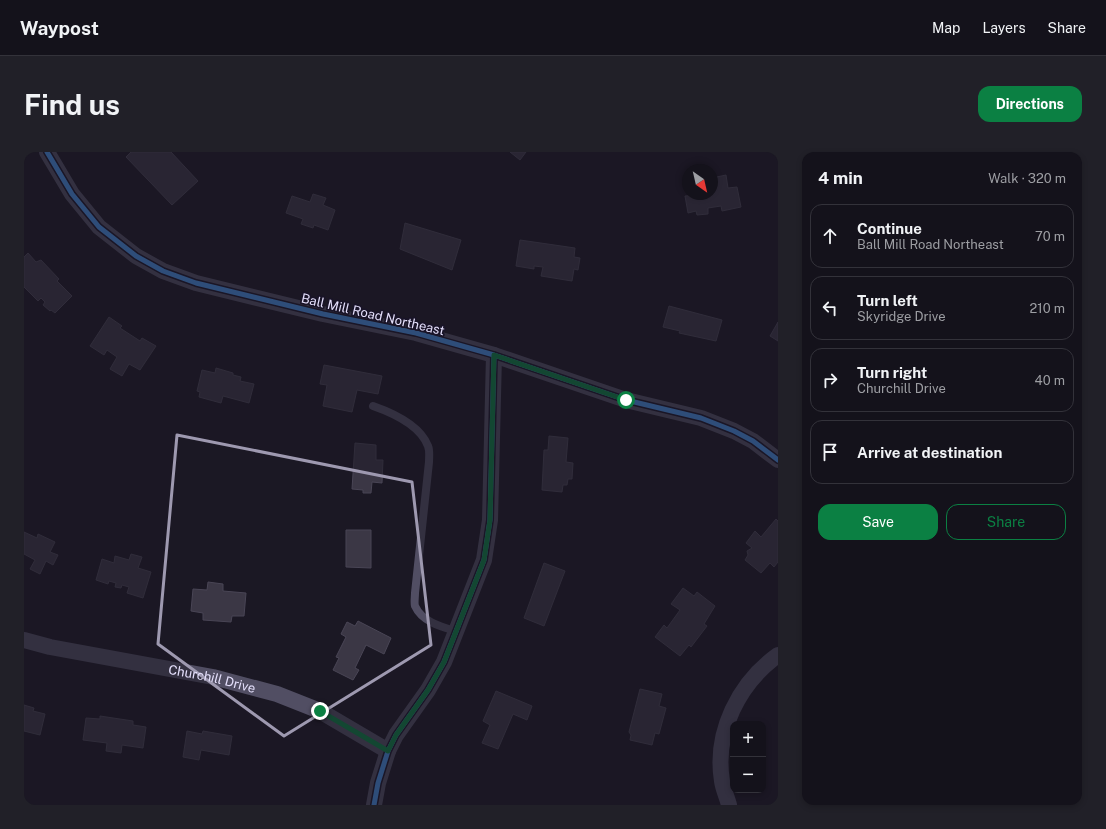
<!DOCTYPE html>
<meta charset="utf-8">
<style>
:root{--surface:#14121b;--page:#212028;--text:#f1f3f6;--muted:#9d9ea3;--line:#33323a;--accent:#0b8043}
body{margin:0;font-family:"Public Sans",sans-serif;background:var(--page);color:var(--text)}
.controls{position:absolute;right:12px;bottom:12px;display:grid;overflow:hidden;border-radius:8px;box-shadow:0 2px 6px #0003}
.controls button{width:36px;height:36px;display:grid;place-items:center;padding:0;border:0;border-bottom:1px solid var(--line);background:var(--surface);color:var(--text);font:20px sans-serif}
.compass{position:absolute;left:658px;top:12px;width:36px;height:36px;border-radius:50%;background:var(--surface);box-shadow:0 2px 6px #0003;rotate:146deg}
.stop{position:absolute;width:12px;height:12px;margin:-9px;border:3px solid #0b8043;border-radius:50%;background:#fff}
.stop.end{background:#0b8043;border-color:#fff;box-shadow:0 1px 4px #0008}
.list{margin:0;padding:0;list-style:none}
h2{display:flex;justify-content:space-between;align-items:center;height:52px;margin:0;padding:0 16px;font-size:17px}
h2 small{font-size:13px;font-weight:400;color:var(--muted)}
.list li{display:grid;grid-template-columns:26px 1fr auto;gap:12px;align-items:center;box-sizing:border-box;height:64px;margin:0 8px 8px;padding:0 8px;border:1px solid var(--line);border-radius:12px}
.list b{display:block;font-size:15px;white-space:nowrap}
.list p{margin:0;font-size:13px;white-space:nowrap;color:var(--muted)}
.list em{font-size:13px;font-style:normal;color:var(--muted)}
.actions{display:flex;gap:8px;padding:12px 16px}
.actions a{flex:1;padding:9px 0;border:1px solid var(--accent);border-radius:12px;text-align:center;font-size:14px;color:var(--accent)}
.actions .main{background:var(--accent);color:#fff}
.icon{flex:none;width:22px;height:22px;fill:none;stroke:currentColor;stroke-width:2;stroke-linecap:round;stroke-linejoin:round}
.map{position:relative;flex:none;width:754px;height:653px;overflow:hidden;border-radius:12px}
header{display:flex;align-items:center;gap:24px;box-sizing:border-box;height:56px;padding:0 20px;background:var(--surface);border-bottom:1px solid var(--line)}
header strong{font-size:19px}
nav{display:flex;gap:22px;margin-inline-start:auto;font-size:14px}
.intro{display:flex;align-items:center;justify-content:space-between;box-sizing:border-box;height:96px;padding:0 24px}
h1{margin:0;font-size:28px}
.button{padding:10px 18px;border-radius:12px;background:var(--accent);color:#fff;font-size:14px;font-weight:700}
main{display:flex;gap:24px;padding:0 24px}
aside{flex:1;background:var(--surface);border-radius:12px;box-shadow:0 2px 6px #0003}
.map>svg:first-child{display:block}
.building{fill:#3b3745;stroke:#494555}
.lines{fill:none;stroke-linecap:round;stroke-linejoin:round}
.lane{stroke:#514e63;stroke-width:8}
.street{stroke:#514e63;stroke-width:16}
.cycleway-casing{stroke:#191428;stroke-width:8}
.cycleway{stroke:#468fdf;stroke-width:5}
.route{stroke:#0b8043;stroke-width:5}
.marked{fill:none;stroke:#9e99b0;stroke-width:3;stroke-linejoin:round}
.labels{text-anchor:middle;stroke-width:3.5;stroke-linejoin:round;paint-order:stroke}
.street-label{font-size:13px;fill:#e4dffb;stroke:#191428}
</style>
<header>
<strong>Waypost</strong>
<nav><a>Map</a><a>Layers</a><a>Share</a></nav>
</header>
<div class="intro"><h1>Find us</h1><a class="button">Directions</a></div>
<main>
<div class="map">
<svg width="754" height="653" viewBox="0 0 754 653">
<rect width="100%" height="100%" fill="#1b1824"/>
<!-- building -->
<path class="building" d="M107 0H147L174 29 148 53 102 5Z
M486 0H502L496 8Z
M702 23 704 36 713 35 717 55 698 59 697 54 684 56V62L673 63 672 59 664 61 661 44 688 42V26Z
M289 42 302 46 299 53 311 58 304 78 290 73 289 76 277 72 279 67 262 61 268 44 286 50Z
M381 71 437 88 428 118 376 97Z
M496 88 551 96 550 105 556 106 554 118 550 117 548 129 517 124 519 115 510 114V117L492 114Z
M4 101 12 110 17 108 35 127 33 129 48 144 31 161 27 158 26 159 19 153 21 150 17 146 14 149 0 135V105Z
M645 154 698 168 692 189 655 181 656 179 639 175Z
M85 165 98 174 96 176 116 189 118 186 132 194 116 218 105 212 98 224 86 217 93 205 83 198 80 203 66 194Z
M754 170V189L746 184Z
M300 213 358 224 354 242 333 238 328 260 299 254 303 233 296 232Z
M192 216 209 221V223L217 225 216 229 230 232 225 251 199 244 197 251 175 245 176 240 173 239 178 218 191 221Z
M525 284 544 286 542 310 549 311 548 327H544L543 333H539L538 340 518 338 520 298H524Z
M331 291 352 293V308H359L358 331 348 330 347 341H339V338L328 337Z
M752 367 754 369V410L750 415 746 411 737 421 721 408 724 403 723 399 728 396 722 391 731 379 737 385Z
M322 378H347V416L322 415Z
M0 380 13 386 14 382 31 390 26 400 34 403 29 413 22 409 16 422 6 417 11 408 0 402Z
M107 402 118 405 114 416 127 420 119 446 103 441 105 435 98 433 97 436 91 435 92 431 85 429 84 432 72 428 78 407 90 411 91 404 105 408Z
M520 411 541 419 520 474 500 466Z
M184 430 199 432V439L222 441 220 464H208L207 470 179 468V461L167 459 169 437 183 438Z
M659 436 670 444 673 440 691 454 680 472 683 474 667 495 665 493 656 504 631 485 640 473 643 476 656 458 647 452Z
M334 469 367 486 360 502 342 493 331 516 335 518 329 528 309 518 315 506 312 505 322 485 317 482 323 470 331 474Z
M616 537 638 542 635 554 642 556 635 582 631 581 628 593 606 588 607 583 605 580Z
M472 539 508 554 503 568 489 562 474 597 458 591 466 573 459 569Z
M0 553 10 556 9 559 21 562 16 583 0 579Z
M76 564 109 569V573L122 575 119 596 98 593 97 601 82 599 83 591 59 588 62 566 76 567Z
M163 579 178 582 179 579 208 584 205 603 177 598 175 608 159 605Z"/>
<g class="lines">
<!-- lane -->
<path class="lane" d="M349 254C369 261 396 273 404 294 406 299 405 305 405 310L391 441C391 445 390 451 391 454 398 470 418 475 432 479"/>
<!-- street -->
<g class="street">
<path d="M23 0 48 42 75 75 112 104 139 119 172 131 299 162 392 181 470 203 602 248 677 266 710 279 729 289 754 308"/>
<path id="s1" d="M0 488 26 495 189 525 253 542 296 559 364 599"/>
<path d="M350 653 354 631 364 599 372 583 404 538 420 510 460 408 466 368 470 203"/>
<path d="M705 653C703 645 699 637 698 629 690 580 715 531 754 503"/>
</g>
<defs>
<path id="cycleway" d="M23 0 48 42 75 75 112 104 139 119 172 131 299 162 392 181 470 203 602 248 677 266 710 279 729 289 754 308
M350 653 354 631 364 599 372 583 404 538 420 510 460 408 466 368 470 203"/>
</defs>
<!-- cycleway casing -->
<use href="#cycleway" class="cycleway-casing"/>
<!-- cycleway -->
<use href="#cycleway" class="cycleway"/>
</g>
<g class="lines">
<!-- route -->
<path class="route" d="M296 559 364 599 372 583 404 538 420 510 460 408 466 368 470 203 602 248"/>
</g>
<!-- marked area -->
<path d="M0 0H754V653H0ZM153 283 388 330 407 493 260 584 134 492Z" fill="#1b1824" fill-opacity=".55" fill-rule="evenodd"/>
<path class="marked" d="M153 283 388 330 407 493 260 584 134 492Z"/>
<g class="labels">
<!-- street labels -->
<g class="street-label">
<text transform="translate(349 162) rotate(13)" y="5">Ball Mill Road Northeast</text>
<text dy="5" stroke="none"><textPath href="#s1" startOffset="192">Churchill Drive</textPath></text>
</g>
</g>
</svg>
<div class="controls">
<button>+</button>
<button>−</button>
</div>
<svg class="compass" viewBox="-18 -18 36 36"><path d="M0-13l5 13h-10z" fill="#e53935"/><path d="M0 13l5-13h-10z" fill="#9d9ea3"/></svg>
<div class="stop" style="left:602px;top:248px"></div>
<div class="stop end" style="left:296px;top:559px"></div>
</div>
<aside>
<h2>4 min<small>Walk · 320 m</small></h2>
<ul class="list">
<li><svg class="icon" aria-label="ahead" viewBox="0 0 24 24"><path d="M12 20V5M6 11l6-6 6 6"/></svg><div><b>Continue</b><p>Ball Mill Road Northeast</p></div><em>70 m</em></li>
<li><svg class="icon" aria-label="left" viewBox="0 0 24 24"><path d="M17 20v-9H6M10 6l-5 5 5 5"/></svg><div><b>Turn left</b><p>Skyridge Drive</p></div><em>210 m</em></li>
<li><svg class="icon" aria-label="right" viewBox="0 0 24 24"><path d="M7 20v-9h11M14 6l5 5-5 5"/></svg><div><b>Turn right</b><p>Churchill Drive</p></div><em>40 m</em></li>
<li><svg class="icon" aria-label="arrive" viewBox="0 0 24 24"><path d="M6 21V4h12l-3 4 3 4H6"/></svg><div><b>Arrive at destination</b></div></li>
</ul>
<div class="actions"><a class="main">Save</a><a>Share</a></div>
</aside>
</main>
